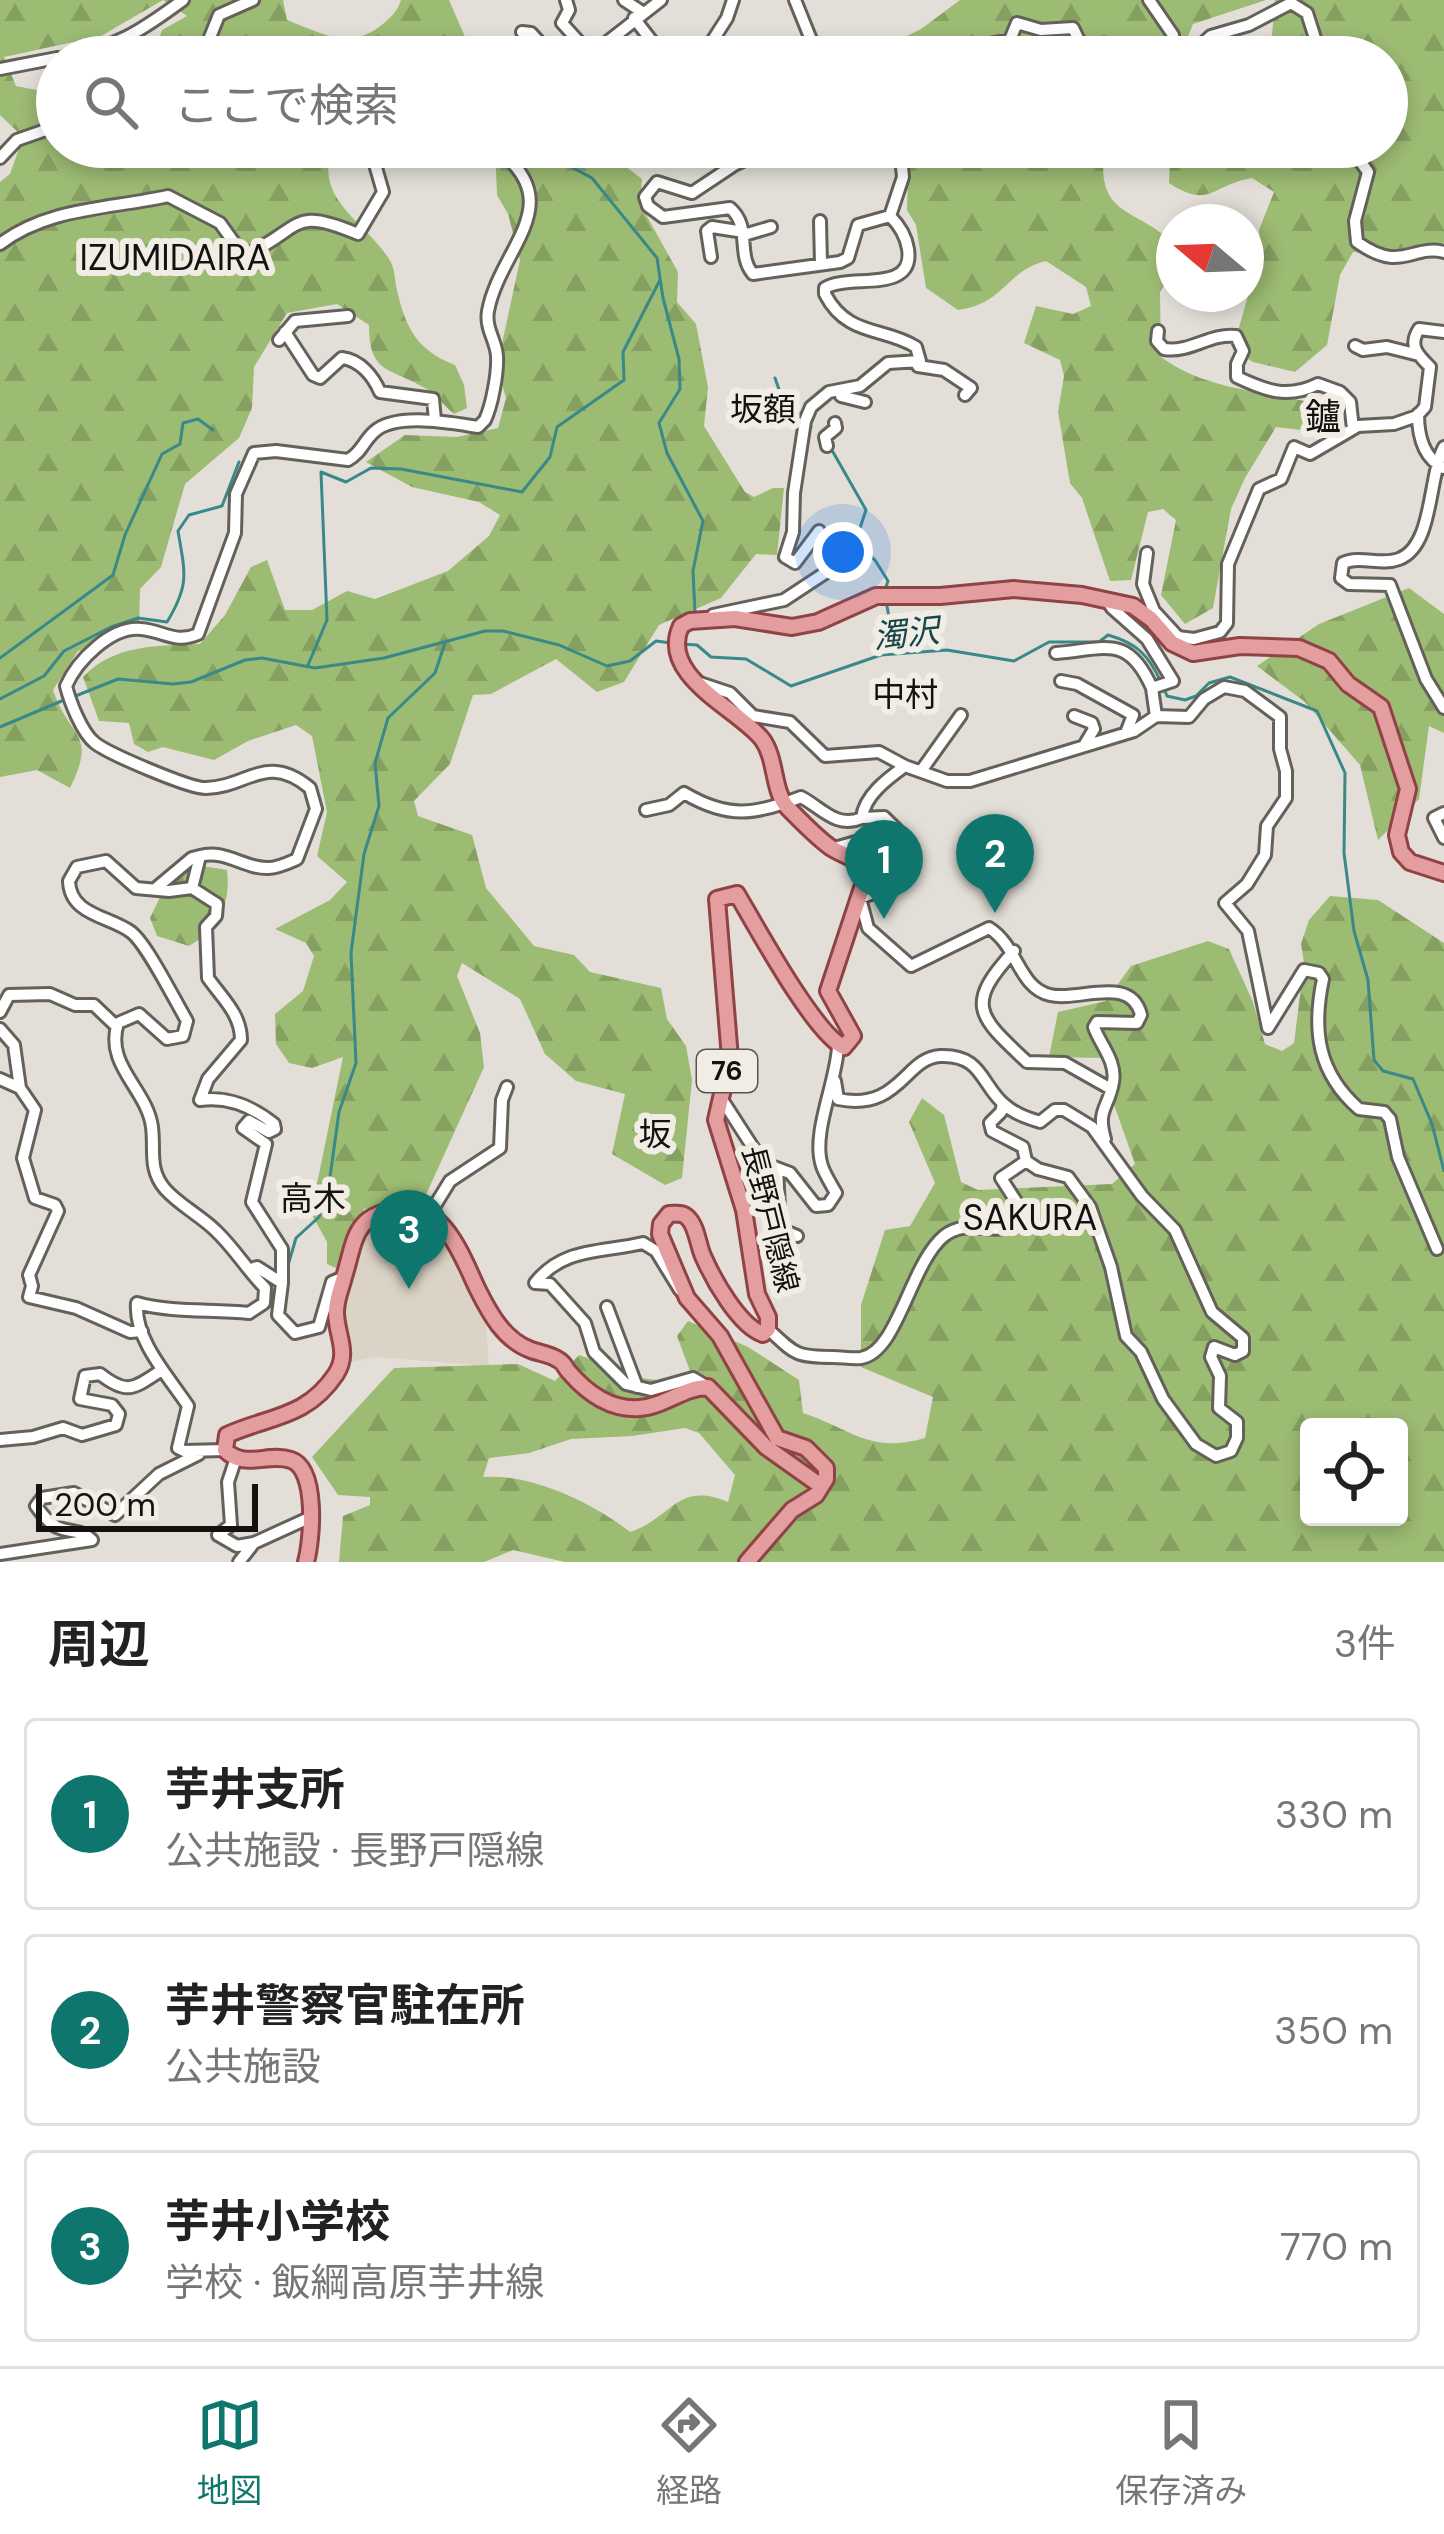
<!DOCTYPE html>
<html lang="ja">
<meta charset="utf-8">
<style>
:root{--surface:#fff;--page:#f6f6f6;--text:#222;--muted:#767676;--line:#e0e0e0;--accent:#0f766e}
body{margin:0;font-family:"DM Sans","Noto Sans JP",sans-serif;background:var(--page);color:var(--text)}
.controls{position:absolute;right:36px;bottom:36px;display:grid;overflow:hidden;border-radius:12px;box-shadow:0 6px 18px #0003}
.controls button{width:108px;height:108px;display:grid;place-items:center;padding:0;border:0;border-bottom:3px solid var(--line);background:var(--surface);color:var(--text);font:60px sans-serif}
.compass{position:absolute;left:1156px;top:204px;width:108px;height:108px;border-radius:50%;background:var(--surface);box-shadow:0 6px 18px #0003;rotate:289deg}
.scale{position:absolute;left:36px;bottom:30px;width:222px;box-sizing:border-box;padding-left:12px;border:6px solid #13120f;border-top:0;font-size:33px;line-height:42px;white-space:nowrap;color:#13120f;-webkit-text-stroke:9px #f1ede5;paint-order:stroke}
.you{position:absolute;left:843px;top:552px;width:42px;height:42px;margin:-30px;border:9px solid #fff;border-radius:50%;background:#1a73e8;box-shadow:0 0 0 18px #1a73e833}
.badge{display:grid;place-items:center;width:78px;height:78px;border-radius:50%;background:var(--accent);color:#fff;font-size:39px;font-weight:700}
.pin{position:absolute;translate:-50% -99px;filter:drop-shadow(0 3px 6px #0008)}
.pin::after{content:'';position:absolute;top:63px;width:42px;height:36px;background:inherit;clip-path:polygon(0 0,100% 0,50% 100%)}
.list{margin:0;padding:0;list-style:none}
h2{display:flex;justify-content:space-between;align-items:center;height:156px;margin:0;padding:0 48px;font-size:51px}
h2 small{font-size:39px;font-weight:400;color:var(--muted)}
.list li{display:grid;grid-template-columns:78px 1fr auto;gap:36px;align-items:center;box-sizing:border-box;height:192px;margin:0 24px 24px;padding:0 24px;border:3px solid var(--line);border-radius:12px}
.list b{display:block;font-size:45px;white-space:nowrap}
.list p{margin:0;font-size:39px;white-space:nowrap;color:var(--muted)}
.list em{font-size:39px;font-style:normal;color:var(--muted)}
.icon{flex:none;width:66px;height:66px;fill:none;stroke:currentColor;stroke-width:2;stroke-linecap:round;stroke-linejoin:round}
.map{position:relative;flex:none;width:1444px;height:1562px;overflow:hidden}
.search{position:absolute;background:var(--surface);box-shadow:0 6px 18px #0003;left:36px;right:36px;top:36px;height:132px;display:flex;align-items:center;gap:30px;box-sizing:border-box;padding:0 42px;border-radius:66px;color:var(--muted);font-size:45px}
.sheet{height:804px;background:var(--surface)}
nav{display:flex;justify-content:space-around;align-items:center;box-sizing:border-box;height:168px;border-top:3px solid var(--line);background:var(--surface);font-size:33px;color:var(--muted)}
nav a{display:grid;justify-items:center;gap:6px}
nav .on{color:var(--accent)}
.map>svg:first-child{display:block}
.built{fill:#dbd3c5}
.forest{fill:url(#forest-firs);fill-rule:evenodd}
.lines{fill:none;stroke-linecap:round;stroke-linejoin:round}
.stream{stroke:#398988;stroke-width:3}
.minor-casing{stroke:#64615b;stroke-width:16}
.major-casing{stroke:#904344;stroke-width:20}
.minor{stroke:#fff;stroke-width:10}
.major{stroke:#e59ea0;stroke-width:14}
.labels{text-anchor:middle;stroke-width:12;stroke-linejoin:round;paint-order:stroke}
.shield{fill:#f1ede5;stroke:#56544f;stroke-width:3}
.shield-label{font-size:27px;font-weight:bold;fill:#13120f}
.street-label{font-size:30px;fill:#13120f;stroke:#f1ede5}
.neighbourhood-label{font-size:33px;fill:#13120f;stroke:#f1ede5}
.water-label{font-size:33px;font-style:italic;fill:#144747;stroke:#f1ede5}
.quarter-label{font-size:36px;fill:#13120f;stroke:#f1ede5}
</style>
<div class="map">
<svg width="1444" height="1562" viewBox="0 0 1444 1562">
<defs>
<pattern id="forest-firs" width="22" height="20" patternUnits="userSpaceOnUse" patternTransform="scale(3)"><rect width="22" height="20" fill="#9cbb73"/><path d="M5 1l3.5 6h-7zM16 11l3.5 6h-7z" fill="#86a062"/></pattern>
</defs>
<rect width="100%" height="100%" fill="#e3dfd8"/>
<!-- built -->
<path class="built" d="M412 1214 447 1238 486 1324 489 1366 376 1357 346 1363 340 1312 356 1238 378 1219Z"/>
<!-- forest -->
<path class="forest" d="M0 0H283L287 20C323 34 350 51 383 24 392 16 397 12 401 0H449L472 53 469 57H152L162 30 187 16 163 0 101 36 4 57 16 86 57 94V147H333C312 199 366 222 389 259 394 266 395 277 396 286 405 327 416 350 455 365L464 385 467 408 454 414C443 405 435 393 423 387 388 367 369 373 369 325L337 304 287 313 254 367 252 408 239 438 185 484 161 567 140 589 139 628 78 651 53 690C69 739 98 731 70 788L37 770 0 777V182L10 174 23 137 0 115Z
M960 0H1266L1193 24 1180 57H864L921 29Z
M1275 0H1444V243L1388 255 1353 252 1340 275 1327 345 1295 372 1253 362 1238 353 1235 341 1261 251 1259 230 1274 192 1252 178C1211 185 1210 210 1169 183L1170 162 1176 147H1387V57H1270Z
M495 147H610L612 156 642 179 640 204 678 272 677 302 696 324 708 387 704 426 745 492 754 497 773 488H784L777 555 756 554 721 598 659 625 624 682 597 692 556 659 491 694 473 695 450 764 414 801 418 816 472 835 486 888 534 946 574 955 590 972 661 988 667 1019 686 1046 692 1080 682 1178 665 1185 612 1154 625 1094 576 1081 545 1054 520 999 462 963 457 976 480 1033 484 1067 424 1199 364 1209 336 1268 327 1264V1242L311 1213 343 1057 312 1068 289 1063 276 1044 275 1014 303 991 314 956 306 943 275 929 330 900 347 882 317 856 327 812 312 736 296 725 248 741 214 760 163 747 148 752 134 744 129 723 99 721 83 677C114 644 157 646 200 644L225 615 251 567 267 560 285 610H312L347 591 375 599 448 571 489 536 500 515 479 502 412 487 366 462 405 435 457 437 498 428 506 398 497 367 520 260 508 214 497 195Z
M879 147H1105C1093 220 1141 207 1174 245V268L1160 292 1161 357C1214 396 1282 390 1341 411L1335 425 1310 431 1276 427 1245 478 1231 509 1213 608 1185 624 1161 595 1176 520 1163 509 1148 512 1131 580 1110 581 1082 498 1070 483 1058 412 1064 376 1060 360 1024 343 1036 306 1073 314 1091 306 1086 287 1046 261C1005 271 1006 303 958 310L926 288 916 225 907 210 908 170Z
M1409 588 1444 614V733L1429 726 1419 799 1378 840 1360 765 1305 702 1257 666 1319 624Z
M191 864 227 870C231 905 219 928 189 946L157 936 150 918 172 872Z
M1330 896 1378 900 1444 943V1562H565L513 1550 484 1562H339L343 1516 370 1505V1497L338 1495 312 1457 394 1368 518 1364 555 1381 579 1355C617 1368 651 1393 690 1371L677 1336 688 1321 748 1347 799 1380 803 1413C854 1430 869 1454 925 1438L933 1397 861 1367V1305L885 1230 910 1226 935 1183 909 1122 922 1098 944 1115 961 1182 978 1190 1112 1184 1135 1164 1112 1099 1104 1058 1049 1057 1058 1012 1106 1001 1131 966 1208 941 1229 949 1253 1002 1265 1044 1282 1051 1294 1043 1304 963 1301 944 1309 920ZM1309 1427H1399V1517H1309ZM685 1428 699 1433 735 1475 728 1502C677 1480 671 1519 630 1532 592 1502 530 1473 483 1477L489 1458 529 1453 571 1439 632 1436Z"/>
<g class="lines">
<!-- stream -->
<path class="stream" d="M534 147 592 178 657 258 663 298 679 359 680 389 659 423 667 453 703 521 693 571 695 613
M775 378 782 398 801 415
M810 426 811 427
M833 452 866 510 855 543 875 560 888 581 885 590
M886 601 891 628
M681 644 697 645 711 657 746 659 791 686 881 655 947 650 1014 661 1049 642H1099L1108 635C1136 643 1148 654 1161 682
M0 658 113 575 125 535 162 454 180 444 183 423 198 419 213 430
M308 665 327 620 321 472 346 482 371 468 401 469 522 492 550 457 557 427 624 380 623 352 660 280
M1165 691 1167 696 1185 700 1196 696 1209 683 1230 677 1317 711 1345 773 1344 853 1354 931 1368 980 1374 1060 1383 1071 1413 1079 1432 1124 1444 1171
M73 697 118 679 173 684 191 682 245 660 262 658 315 668 384 658 485 631H503L559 645 607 666 630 661 656 641 671 643
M0 699 44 676 64 651 111 627 138 618 167 622C190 584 185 573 178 531L189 515 222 506 239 462
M0 727 64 700
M289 1262 296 1238 319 1217 330 1177 339 1112 356 1063 351 953 364 854 379 806 375 763 388 718 435 673 445 643"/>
<defs>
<path id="minor" d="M566 0 569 10 562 23 591 55
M624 0 642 12
M795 0 818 57
M1149 0 1173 35 1176 57
M634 18 664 57
M522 32 531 33 541 44 531 57
M64 57C117 47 141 31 183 0
M202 57 219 15 253 0
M588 57 661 0
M702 57 727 18 733 0
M949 57 957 50 1010 40 1017 23 1041 30 1073 28 1087 57
M1188 57 1211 36 1249 25 1291 3 1307 13 1321 57
M1299 57H1304
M0 69 57 58
M630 147 639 160 682 147
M1350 147 1368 172 1355 221 1357 242C1402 274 1411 244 1444 252
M0 158 17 140 57 126
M890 216 903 177 900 147
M820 221 821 264
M744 235 771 227
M0 244C49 207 110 209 168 196L220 223 240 251 250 253C303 227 292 206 358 234L383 192 370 147
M711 257 707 231 712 227 744 232
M1158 331 1157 341 1164 349C1191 353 1209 333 1236 336L1243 351 1237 364V377C1266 391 1288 399 1318 384L1340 392 1350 402 1353 429
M285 332 313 375 320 378 342 358C360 360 373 376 380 392L433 399 435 420
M279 340 295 321 348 316
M1355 346 1363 350 1387 347 1419 355
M920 361 918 366 944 370 971 388 965 395
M841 396 865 402
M1418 414C1418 435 1423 458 1444 468
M827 446 825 437 836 428 835 423
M1444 447C1428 476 1434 546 1399 559 1381 566 1361 555 1343 563L1341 578 1349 584 1390 585 1426 679 1444 708
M1147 553 1143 584 1154 611
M1106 599 1112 608 1147 639 1173 681 1152 688 1156 716
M713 615 784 600 825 573 830 555 819 531 795 563 785 557 793 532 794 493 805 421 811 407 829 392 860 386 888 363 920 361 916 347C885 327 847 337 825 294V288C849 273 915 295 908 249 906 236 899 225 890 216L858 225 848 258 840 262 753 274C736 254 752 227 730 208L663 217 648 206 645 197 657 182 692 193 734 165 773 147
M1147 615 1154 611 1178 637 1194 639 1220 632 1227 623 1228 564 1259 489 1281 479 1294 447 1310 454 1358 426 1394 424 1417 416 1425 407 1430 367C1418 355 1408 346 1419 329L1444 332
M1056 653C1106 649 1128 634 1152 688
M1061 681 1077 684 1133 715 1126 733
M700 683 730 693 753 716 790 722 825 756 879 752 905 766 947 781H970L1134 731 1156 716 1189 717 1204 699 1224 687 1245 691 1280 717V749L1286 771V798L1267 826 1265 855 1247 884 1225 903 1248 931 1268 1028 1304 970 1319 973 1323 979C1312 1031 1318 1073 1359 1109L1384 1112 1390 1119 1398 1157 1437 1249
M1074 716 1092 723 1094 729 1085 744
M905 766C887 779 864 796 862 818L884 817C903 836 920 847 908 877L903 880 891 876 873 893 860 898 868 928 911 966 989 928C1018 946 1018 987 1050 995 1078 1002 1131 974 1141 1015L1137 1023 1097 1022 1094 1027C1099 1043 1117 1061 1113 1082 1109 1108 1096 1109 1105 1139
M921 771 961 715
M646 810 669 805 684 793C728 819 755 815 801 797 822 808 836 829 862 818
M1444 813 1434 818 1444 838
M831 849 877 836 891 824
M192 888 200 856C225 849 245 869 268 868 278 868 288 863 297 859L316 809 310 788C266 752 248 787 206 788 191 789 109 754 95 743 82 733 70 702 66 686 77 661 111 626 141 629 164 631 175 644 198 634L235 533 236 494 254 453 276 451 348 460C361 453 363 442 374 432 396 412 451 423 478 427L485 420C492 405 498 373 497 356 496 340 485 329 488 311 500 247 572 203 494 147
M155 889 192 858 200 856
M1014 951C964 1005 978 1016 1027 1062L1065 1063 1111 1089
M0 1012 9 995 50 994 75 1005H94L117 1027
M0 1029 14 1045 20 1088
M0 1079 20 1088 35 1110 23 1158 35 1198 55 1205 58 1211 29 1275 32 1286 29 1297 76 1308 130 1332 142 1331
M835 1081 838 1099C899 1112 905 1058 940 1056 983 1054 981 1086 1005 1105 1015 1114 1028 1118 1040 1122L1055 1110H1064L1092 1127 1142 1196 1175 1230 1212 1312 1243 1338V1351L1235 1355 1214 1347 1211 1357 1220 1376 1219 1408 1237 1422V1438L1231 1451 1216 1456 1196 1444 1163 1399 1141 1352 1126 1336 1111 1267 1090 1207 1068 1177 1038 1169 1026 1161
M721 1098 763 1163 790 1173 816 1206 828 1205 836 1193C831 1184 825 1175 822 1166 811 1133 837 1081 838 1046
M777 1168 780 1229 797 1236
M429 1215 450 1181 500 1148 502 1100 507 1087
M251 1269 257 1267 282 1283 278 1315 295 1333 319 1327 332 1282 344 1277
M680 1290 656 1251 643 1243C601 1253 563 1247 535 1283L550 1284 585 1323 594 1352 626 1384 651 1390 693 1378 708 1387
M607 1307 637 1387
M768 1329C795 1354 795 1357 833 1357 842 1357 852 1359 861 1358 898 1352 910 1264 944 1236 968 1217 992 1237 1016 1224L1021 1209 1001 1178 1026 1161 1023 1147 992 1131 990 1123 1001 1112 1003 1104
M0 1440 33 1437 63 1428 82 1435 116 1425 119 1414 112 1405 80 1399 85 1376 100 1374C128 1396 134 1388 162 1370
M225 1450 184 1451 178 1448 188 1406C169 1377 134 1340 137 1303 173 1313 211 1309 249 1313L264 1303 265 1288C247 1270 235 1249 216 1231 201 1216 179 1205 165 1189 148 1169 155 1150 152 1127 147 1089 104 1065 118 1023L139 1014 167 1039 183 1036 187 1021C175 1001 147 944 131 932 109 916 70 915 69 881L77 867 106 861 136 888 169 891 192 888 217 904 216 916 206 927 208 978C222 998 241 1014 241 1040L208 1079 200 1100C227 1096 253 1107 274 1124L275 1129 269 1132 249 1121 243 1128 266 1144 252 1202 282 1249V1283
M236 1458 228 1482 231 1525 218 1535 237 1546 254 1543
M0 1554 92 1540C81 1529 70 1533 57 1527 48 1523 41 1513 36 1506L42 1498 74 1493 115 1515 159 1474 199 1454
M239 1562 254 1543 311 1517"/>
<path id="major" d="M306 1562C312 1540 318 1469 291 1460 268 1452 245 1470 225 1450L227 1435C268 1416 306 1419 336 1374 350 1352 336 1335 336 1312 336 1299 341 1289 344 1277 356 1238 353 1214 402 1209 445 1204 463 1259 478 1290 490 1314 504 1340 531 1350 539 1353 549 1354 557 1359 566 1364 562 1364 569 1372 587 1393 610 1410 639 1408 664 1407 683 1387 708 1387L766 1447 821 1486
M747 1562 792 1510 816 1495 826 1479V1468L806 1448 777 1438 720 1336 687 1298 660 1234 661 1224 669 1214C677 1214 682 1212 688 1218 697 1227 698 1245 703 1256 713 1279 739 1326 763 1334L768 1329V1317L757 1294 744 1210 716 1120 730 1058 717 899 737 894C756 926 815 1035 844 1047L853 1036 828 991 867 873C860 858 843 856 830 847 815 836 801 821 788 808 772 791 777 759 762 739 737 708 658 676 681 626L690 621 735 618 792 627 818 622 876 596H940L1014 589 1082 595 1133 606 1151 619 1172 643 1193 653 1240 646 1299 648 1329 661 1348 684 1381 707 1408 789 1397 835 1401 852 1410 862 1444 873"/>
</defs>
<!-- minor casing -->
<use href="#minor" class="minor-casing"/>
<!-- major casing -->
<use href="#major" class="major-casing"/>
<!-- minor -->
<use href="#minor" class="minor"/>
<!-- major -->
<use href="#major" class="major"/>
</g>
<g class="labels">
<!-- shield labels -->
<rect class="shield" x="697" y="1050" width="60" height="42" rx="9"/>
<g class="shield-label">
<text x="727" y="1080">76</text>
</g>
<!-- street labels -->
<g class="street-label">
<text transform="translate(770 1219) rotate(76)" y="10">長野戸隠線</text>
</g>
<!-- neighbourhood labels -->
<g class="neighbourhood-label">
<text x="763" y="421">坂額</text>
<text x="905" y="706">中村</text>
<text x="655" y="1146">坂</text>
<text x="313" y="1210">高木</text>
</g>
<!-- water labels -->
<g class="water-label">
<text transform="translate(906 633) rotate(-6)" y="12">濁沢</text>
</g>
<!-- quarter labels -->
<g class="quarter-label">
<text x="175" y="270">IZUMIDAIRA</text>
<text x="1323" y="429">鑪</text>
<text x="1030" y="1230">SAKURA</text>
</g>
</g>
</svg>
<div class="controls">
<button><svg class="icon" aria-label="locate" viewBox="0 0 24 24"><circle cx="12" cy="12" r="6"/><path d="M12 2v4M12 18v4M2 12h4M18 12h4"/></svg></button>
</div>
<svg class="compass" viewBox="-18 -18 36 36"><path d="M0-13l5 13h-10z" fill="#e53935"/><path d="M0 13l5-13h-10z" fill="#767676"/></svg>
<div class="scale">200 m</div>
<div class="you"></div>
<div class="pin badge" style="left:884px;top:919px">1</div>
<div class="pin badge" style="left:995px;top:913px">2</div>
<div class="pin badge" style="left:409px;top:1289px">3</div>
<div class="search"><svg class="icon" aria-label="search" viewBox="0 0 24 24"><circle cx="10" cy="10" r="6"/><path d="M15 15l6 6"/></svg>ここで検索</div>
</div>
<section class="sheet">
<h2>周辺<small>3件</small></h2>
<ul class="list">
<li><span class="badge">1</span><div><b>芋井支所</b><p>公共施設 · 長野戸隠線</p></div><em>330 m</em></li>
<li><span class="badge">2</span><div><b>芋井警察官駐在所</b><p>公共施設</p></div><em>350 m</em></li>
<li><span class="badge">3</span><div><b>芋井小学校</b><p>学校 · 飯綱高原芋井線</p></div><em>770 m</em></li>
</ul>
</section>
<nav>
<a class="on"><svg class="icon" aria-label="map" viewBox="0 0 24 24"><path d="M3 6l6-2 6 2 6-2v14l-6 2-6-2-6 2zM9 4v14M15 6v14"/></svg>地図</a>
<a><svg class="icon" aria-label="directions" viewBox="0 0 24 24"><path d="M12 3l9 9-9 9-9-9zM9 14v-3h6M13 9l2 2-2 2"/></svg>経路</a>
<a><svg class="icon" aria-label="saved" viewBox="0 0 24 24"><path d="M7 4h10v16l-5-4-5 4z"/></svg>保存済み</a>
</nav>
